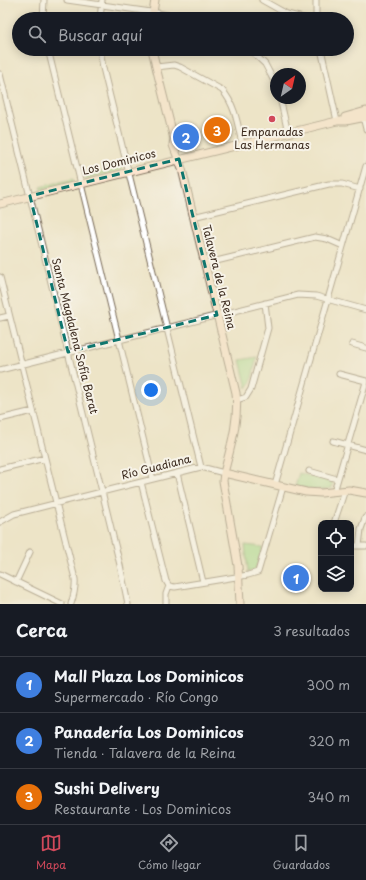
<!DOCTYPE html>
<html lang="es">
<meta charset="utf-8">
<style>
:root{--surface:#171b24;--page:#20242c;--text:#f1f3f6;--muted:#9ea1a6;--line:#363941;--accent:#d1495b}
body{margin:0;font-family:"Playpen Sans",sans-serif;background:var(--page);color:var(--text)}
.controls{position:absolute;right:12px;bottom:12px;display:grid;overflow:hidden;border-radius:8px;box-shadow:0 2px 10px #0003}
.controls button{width:36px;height:36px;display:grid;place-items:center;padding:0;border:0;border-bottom:1px solid var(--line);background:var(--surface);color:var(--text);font:20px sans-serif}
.compass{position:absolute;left:270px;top:68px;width:36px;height:36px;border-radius:50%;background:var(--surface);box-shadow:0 2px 10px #0003;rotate:34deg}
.you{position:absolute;left:151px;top:390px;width:14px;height:14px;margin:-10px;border:3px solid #fff;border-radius:50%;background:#1a73e8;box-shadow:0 0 0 6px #1a73e833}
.badge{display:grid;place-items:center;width:26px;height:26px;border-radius:50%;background:var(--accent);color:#fff;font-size:13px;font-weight:700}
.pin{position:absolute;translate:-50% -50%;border:2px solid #fff;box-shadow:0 1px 4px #0006}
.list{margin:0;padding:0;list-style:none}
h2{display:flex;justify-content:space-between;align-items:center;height:52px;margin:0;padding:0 16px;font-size:17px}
h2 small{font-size:13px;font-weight:400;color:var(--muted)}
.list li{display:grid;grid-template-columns:26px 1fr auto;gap:12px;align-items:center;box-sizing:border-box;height:56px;padding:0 16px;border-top:1px solid var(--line)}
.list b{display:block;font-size:15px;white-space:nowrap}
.list p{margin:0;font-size:13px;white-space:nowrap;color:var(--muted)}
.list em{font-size:13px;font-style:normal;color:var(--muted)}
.icon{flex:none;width:22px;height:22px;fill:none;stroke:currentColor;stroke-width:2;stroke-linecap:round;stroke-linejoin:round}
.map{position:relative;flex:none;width:366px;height:604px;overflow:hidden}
.search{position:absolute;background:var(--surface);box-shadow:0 2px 10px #0003;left:12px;right:12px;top:12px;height:44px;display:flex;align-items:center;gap:10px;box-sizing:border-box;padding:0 14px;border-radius:22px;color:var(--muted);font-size:15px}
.sheet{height:220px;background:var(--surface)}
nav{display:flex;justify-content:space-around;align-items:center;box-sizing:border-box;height:56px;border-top:1px solid var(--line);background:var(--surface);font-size:11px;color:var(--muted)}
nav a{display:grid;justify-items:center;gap:2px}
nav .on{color:var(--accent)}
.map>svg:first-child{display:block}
.green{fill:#a1db8d;stroke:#6e8256}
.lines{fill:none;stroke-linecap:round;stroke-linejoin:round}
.street-casing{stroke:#796b59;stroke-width:7}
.secondary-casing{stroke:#796b59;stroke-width:9}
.street{stroke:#fff;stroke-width:5}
.secondary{stroke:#fce5cf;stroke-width:7}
.marked{fill:none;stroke:#0f766e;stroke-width:3;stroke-dasharray:8 5;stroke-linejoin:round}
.poi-dot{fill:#d1495b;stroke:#f7f3e8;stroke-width:1.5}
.labels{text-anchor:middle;stroke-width:4;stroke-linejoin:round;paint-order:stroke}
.poi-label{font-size:11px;fill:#3b2a1e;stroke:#f7f3e8}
.street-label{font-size:11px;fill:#3b2a1e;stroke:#f7f3e8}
</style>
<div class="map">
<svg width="366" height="604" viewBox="0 0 366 604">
<rect width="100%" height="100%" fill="#f7f3e8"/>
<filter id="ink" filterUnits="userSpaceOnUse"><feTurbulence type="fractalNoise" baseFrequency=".025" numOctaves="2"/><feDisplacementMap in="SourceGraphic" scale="8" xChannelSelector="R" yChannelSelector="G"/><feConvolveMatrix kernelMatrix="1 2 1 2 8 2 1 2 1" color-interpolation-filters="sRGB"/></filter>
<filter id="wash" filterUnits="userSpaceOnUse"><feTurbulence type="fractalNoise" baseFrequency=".012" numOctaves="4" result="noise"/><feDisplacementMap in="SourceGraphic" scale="16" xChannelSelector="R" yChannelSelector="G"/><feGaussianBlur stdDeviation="0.9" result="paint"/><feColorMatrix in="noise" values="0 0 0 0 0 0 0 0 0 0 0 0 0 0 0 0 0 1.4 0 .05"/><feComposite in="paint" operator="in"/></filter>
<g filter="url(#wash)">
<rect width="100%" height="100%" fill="#ede4c7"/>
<!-- green -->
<path class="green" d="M121 166 122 170 85 179 84 176Z
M73 179 74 182 41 190 40 187Z
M257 357 251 382 247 388 240 360Z
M299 473 333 482 332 488 320 490 295 487Z
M245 545 263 547 255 571 248 572Z"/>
</g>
<g filter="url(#ink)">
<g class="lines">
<defs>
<path id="street" d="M67 0 158 13 187 19
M262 0 287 14 307 19
M316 0V19
M43 19 44 0
M100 19 102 0
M48 49 153 479
M100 49 103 68 201 467
M249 49 265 64 276 85
M321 49 337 121
M156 67 174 65 180 67 222 90C235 104 238 125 242 144
M0 74 120 565 128 604
M280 98 288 133
M363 117 366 129
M193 217 329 184H342L360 189
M204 264 315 237 327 239 343 246
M0 277 75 579C76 588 74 595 71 604
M0 318 9 316
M352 344 366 348
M0 370 298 295 316 296 366 310
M339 374 366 381
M237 400 246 397 251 389 268 328 265 303
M0 419 33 411
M333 441 366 450
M0 469 45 458
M309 471 337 479
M177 473 203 582
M141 482 166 581 169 586
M275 485 366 166
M334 492 366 382
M0 522 14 514 201 467 224 473
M334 523 345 490
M351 546H366
M359 546 361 529 365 518 366 517
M0 574 62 604
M16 582 30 552
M169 586 175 587 248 575 258 572 283 487
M166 604V594L169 586"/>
<path id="secondary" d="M152 19 155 0
M152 49 156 67 174 139 173 145 182 169 236 393C239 420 231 446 224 473L223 481 238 566 240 604
M345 117 366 111
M0 204 337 121H346L366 117
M224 473 306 492 321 493 349 490 366 493"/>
</defs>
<!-- street casing -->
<use href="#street" class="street-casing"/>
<!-- secondary casing -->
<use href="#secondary" class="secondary-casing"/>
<!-- street -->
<use href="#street" class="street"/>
<!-- secondary -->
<use href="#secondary" class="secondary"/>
</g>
</g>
<!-- marked area -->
<path d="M0 0H366V604H0ZM179 159 217 315 68 352 30 196Z" fill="#ede4c7" fill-opacity=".55" fill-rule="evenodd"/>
<path class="marked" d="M179 159 217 315 68 352 30 196Z"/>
<!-- markers -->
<circle class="poi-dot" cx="272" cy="119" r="4"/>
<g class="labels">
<!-- poi labels -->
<g class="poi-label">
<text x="272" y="136">Empanadas<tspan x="272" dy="13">Las Hermanas</tspan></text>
</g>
<!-- street labels -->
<g class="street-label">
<text transform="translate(119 162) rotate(-14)" y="4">Los Dominicos</text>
<text transform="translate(219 277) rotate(76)" y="4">Talavera de la Reina</text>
<text transform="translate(75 336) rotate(76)" y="4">Santa Magdalena Sofía Barat</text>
<text transform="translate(156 467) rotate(-14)" y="4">Río Guadiana</text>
</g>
</g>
</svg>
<div class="controls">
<button><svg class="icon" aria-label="locate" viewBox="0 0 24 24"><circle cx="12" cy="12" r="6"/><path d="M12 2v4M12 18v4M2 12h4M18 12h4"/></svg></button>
<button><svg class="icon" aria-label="layers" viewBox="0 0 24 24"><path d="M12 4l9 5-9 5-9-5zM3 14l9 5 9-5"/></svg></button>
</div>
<svg class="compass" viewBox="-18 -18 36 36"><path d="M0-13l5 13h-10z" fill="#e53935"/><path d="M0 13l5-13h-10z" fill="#9ea1a6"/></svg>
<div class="you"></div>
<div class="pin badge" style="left:296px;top:578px;background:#3f7fe0">1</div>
<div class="pin badge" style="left:186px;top:137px;background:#3f7fe0">2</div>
<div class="pin badge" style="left:217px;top:130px;background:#e8710a">3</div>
<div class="search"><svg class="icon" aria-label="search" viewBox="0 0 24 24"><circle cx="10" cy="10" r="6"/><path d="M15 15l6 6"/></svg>Buscar aquí</div>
</div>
<section class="sheet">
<h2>Cerca<small>3 resultados</small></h2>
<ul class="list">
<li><span class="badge" style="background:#3f7fe0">1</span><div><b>Mall Plaza Los Dominicos</b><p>Supermercado · Río Congo</p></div><em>300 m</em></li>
<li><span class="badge" style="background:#3f7fe0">2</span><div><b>Panadería Los Dominicos</b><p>Tienda · Talavera de la Reina</p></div><em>320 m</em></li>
<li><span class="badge" style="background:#e8710a">3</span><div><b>Sushi Delivery</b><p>Restaurante · Los Dominicos</p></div><em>340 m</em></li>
</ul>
</section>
<nav>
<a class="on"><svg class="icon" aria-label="map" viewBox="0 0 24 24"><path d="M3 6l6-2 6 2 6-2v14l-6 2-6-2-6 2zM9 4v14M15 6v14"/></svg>Mapa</a>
<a><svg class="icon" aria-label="directions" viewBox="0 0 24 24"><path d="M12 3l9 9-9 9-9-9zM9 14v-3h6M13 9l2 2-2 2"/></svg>Cómo llegar</a>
<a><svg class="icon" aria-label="saved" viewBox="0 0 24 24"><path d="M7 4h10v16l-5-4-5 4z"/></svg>Guardados</a>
</nav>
